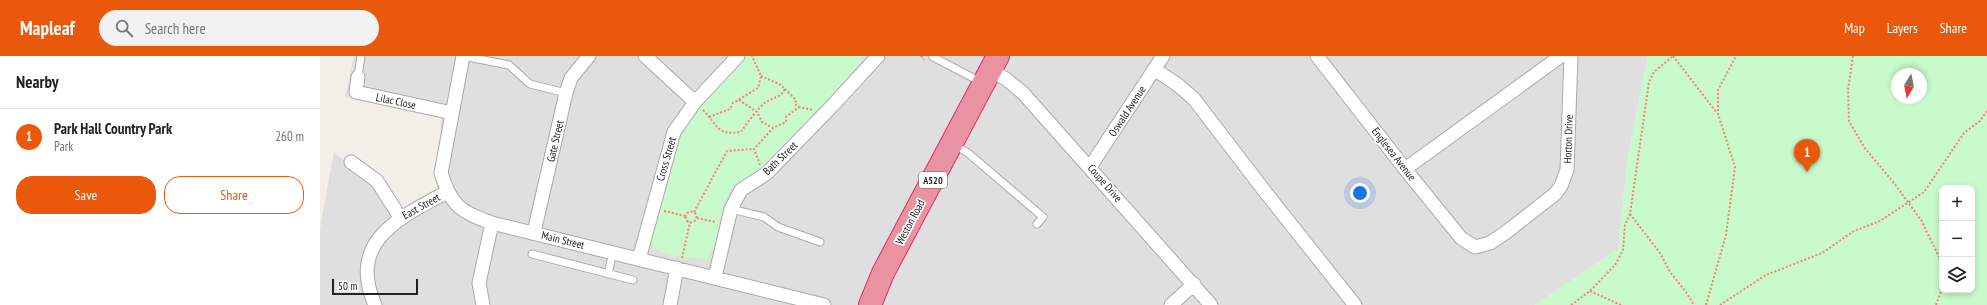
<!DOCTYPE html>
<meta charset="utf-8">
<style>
:root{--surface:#fff;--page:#f2f2f2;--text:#222;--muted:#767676;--line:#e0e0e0;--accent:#ea580c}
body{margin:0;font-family:"PT Sans Narrow",sans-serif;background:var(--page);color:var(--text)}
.controls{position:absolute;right:12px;bottom:12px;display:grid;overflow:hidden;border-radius:8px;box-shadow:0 2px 6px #0003}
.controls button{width:36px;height:36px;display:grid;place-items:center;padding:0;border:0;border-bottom:1px solid var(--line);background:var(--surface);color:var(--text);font:20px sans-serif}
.compass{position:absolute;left:1571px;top:12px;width:36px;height:36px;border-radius:50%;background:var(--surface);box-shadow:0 2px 6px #0003;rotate:190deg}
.scale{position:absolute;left:12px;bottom:10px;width:86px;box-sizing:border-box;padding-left:4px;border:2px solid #222;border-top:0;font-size:11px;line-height:14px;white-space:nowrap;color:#222;-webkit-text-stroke:3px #fff;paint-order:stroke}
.you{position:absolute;left:1040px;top:137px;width:14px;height:14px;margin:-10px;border:3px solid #fff;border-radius:50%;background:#1a73e8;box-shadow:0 0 0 6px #1a73e833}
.badge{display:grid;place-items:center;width:26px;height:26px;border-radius:50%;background:var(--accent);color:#fff;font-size:13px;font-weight:700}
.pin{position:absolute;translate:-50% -33px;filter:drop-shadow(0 1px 2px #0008)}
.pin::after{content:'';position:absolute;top:21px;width:14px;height:12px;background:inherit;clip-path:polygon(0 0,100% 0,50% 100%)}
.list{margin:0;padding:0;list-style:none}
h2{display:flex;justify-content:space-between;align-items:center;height:52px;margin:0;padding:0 16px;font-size:17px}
h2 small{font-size:13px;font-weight:400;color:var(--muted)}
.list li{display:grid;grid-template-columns:26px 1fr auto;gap:12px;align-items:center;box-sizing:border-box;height:56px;padding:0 16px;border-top:1px solid var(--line)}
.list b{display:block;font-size:15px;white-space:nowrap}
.list p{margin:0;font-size:13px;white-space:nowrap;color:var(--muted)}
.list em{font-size:13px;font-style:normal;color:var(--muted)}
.actions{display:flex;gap:8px;padding:12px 16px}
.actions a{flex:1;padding:9px 0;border:1px solid var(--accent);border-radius:16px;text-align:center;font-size:14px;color:var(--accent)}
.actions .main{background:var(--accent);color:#fff}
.icon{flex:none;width:22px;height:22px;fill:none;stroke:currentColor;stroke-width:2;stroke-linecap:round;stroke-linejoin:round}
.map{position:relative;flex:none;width:1667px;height:249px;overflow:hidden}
header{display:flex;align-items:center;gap:24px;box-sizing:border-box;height:56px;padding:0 20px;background:var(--accent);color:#fff}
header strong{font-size:19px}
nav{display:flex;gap:22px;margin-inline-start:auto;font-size:14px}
.search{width:280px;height:36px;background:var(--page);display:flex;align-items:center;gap:10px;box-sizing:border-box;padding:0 14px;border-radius:22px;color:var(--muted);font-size:15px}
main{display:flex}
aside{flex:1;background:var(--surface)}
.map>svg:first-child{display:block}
.residential{fill:#e0dfdf}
.park{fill:#c8facc;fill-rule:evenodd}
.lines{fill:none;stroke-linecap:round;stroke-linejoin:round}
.lane-casing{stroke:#a9a9a9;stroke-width:9}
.street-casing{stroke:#a9a9a9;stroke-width:15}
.highway-casing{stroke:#dc2a67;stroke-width:24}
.path{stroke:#fa8072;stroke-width:2;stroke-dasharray:2 2;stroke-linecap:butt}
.lane{stroke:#fff;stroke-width:7}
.street{stroke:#fff;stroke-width:13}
.highway{stroke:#e892a2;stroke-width:22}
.labels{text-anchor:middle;stroke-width:3.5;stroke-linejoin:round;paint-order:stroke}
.shield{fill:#fff;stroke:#646464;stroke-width:1}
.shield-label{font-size:10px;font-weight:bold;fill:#222}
.street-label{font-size:11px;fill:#222;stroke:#fff}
</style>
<header>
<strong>Mapleaf</strong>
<div class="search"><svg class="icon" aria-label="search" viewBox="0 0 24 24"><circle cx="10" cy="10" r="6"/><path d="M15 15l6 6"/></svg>Search here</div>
<nav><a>Map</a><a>Layers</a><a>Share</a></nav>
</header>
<main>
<aside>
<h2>Nearby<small></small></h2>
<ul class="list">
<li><span class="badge">1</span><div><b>Park Hall Country Park</b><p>Park</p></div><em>260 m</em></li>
</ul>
<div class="actions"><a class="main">Save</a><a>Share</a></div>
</aside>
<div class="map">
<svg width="1667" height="249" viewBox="0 0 1667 249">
<rect width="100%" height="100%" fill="#f2efe9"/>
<!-- residential -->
<path class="residential" d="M34 0H1328L1308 100 1298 193 1215 249H0V172L14 96 81 155 117 134 121 60 25 41Z"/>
<!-- park -->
<path class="park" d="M424 0H546C513 37 482 77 445 110 435 119 420 122 411 134 396 155 402 182 388 202 378 204 343 200 335 192 333 190 331 184 330 181L357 78 375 51Z
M1328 0H1667V249H1215L1298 193 1308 100ZM1577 18H1601V42H1577ZM1622 132H1652V234H1622Z"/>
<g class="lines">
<defs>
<path id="lane" d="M143 0 189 9 210 28 246 37
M613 1 661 26
M38 21 41 0
M633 88 648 97 723 161 717 168
M411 153 444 161 458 171 500 186
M212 198 313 224
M288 218 293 196"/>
<path id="street" d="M143 0 121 117C131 150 141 156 172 167L504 249
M325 0 375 46
M997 0 1085 113 1141 182 1155 191 1170 187 1185 177 1235 138 1241 130 1247 114 1251 0
M834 13 858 29 874 43 946 137 1035 249
M670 14 686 23 703 37 891 249
M38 21 36 36 132 57
M31 106 57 125 80 161
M770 111 843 0
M1085 113 1241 0
M214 176 246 37 251 22 269 0
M319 203 354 76 375 46 418 0
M395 221 411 153 421 134 447 117 514 48 558 0
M55 249C27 185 79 162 127 136
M163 249 159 227 172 167
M350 249 357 212
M851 249 874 228"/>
<path id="highway" d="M550 249 563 217 678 0"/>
</defs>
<!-- lane casing -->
<use href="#lane" class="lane-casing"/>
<!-- street casing -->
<use href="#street" class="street-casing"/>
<!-- highway casing -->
<use href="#highway" class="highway-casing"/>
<!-- path -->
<path class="path" d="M601 0 604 4
M1353 0 1397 57
M1533 0 1528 34 1529 65 1544 91 1574 127 1601 164 1622 207
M465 33 476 44 475 48 479 51 493 54
M419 44 437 56 442 66 453 72
M383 54C398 69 396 80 421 76 427 67 438 52 446 46 454 41 460 42 465 33L459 28 441 20
M389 61 410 53 413 47 438 32 441 20 432 0
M440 109 434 93 453 72 466 66V61L479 51
M344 155 366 160
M365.5 161a5.5 5.5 0 1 1 11 0a5.5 5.5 0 1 1-11 0Z
M374 156 407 95 434 93
M1310 158 1340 197 1350 216 1366 236 1374 249
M377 162 395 166
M362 202 370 166
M1270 235 1301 249
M1251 249 1270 235 1295 209 1303 194 1305 169 1310 158 1329 26 1334 16 1353 0
M1386 249 1406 179 1415 111 1398 58V34L1416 0
M1400 249 1446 219 1502 197 1534 175 1560 165 1604 136 1644 77 1660 65 1667 55
M1616 249 1622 232"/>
<!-- lane -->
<use href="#lane" class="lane"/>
<!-- street -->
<use href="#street" class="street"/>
<!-- highway -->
<use href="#highway" class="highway"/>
</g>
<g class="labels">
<!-- shield labels -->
<rect class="shield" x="599" y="116" width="28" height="16" rx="3"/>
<g class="shield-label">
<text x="613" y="128">A520</text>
</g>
<!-- street labels -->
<g class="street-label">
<text transform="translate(76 45) rotate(12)" y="4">Lilac Close</text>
<text transform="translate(807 55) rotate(-57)" y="4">Oswald Avenue</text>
<text transform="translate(1248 83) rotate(-88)" y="4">Horton Drive</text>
<text transform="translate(235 85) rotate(-77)" y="4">Gate Street</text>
<text transform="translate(1074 98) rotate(52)" y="4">Englesea Avenue</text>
<text transform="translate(460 102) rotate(-44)" y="4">Bath Street</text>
<text transform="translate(346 103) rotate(-74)" y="4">Cross Street</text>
<text transform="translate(785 127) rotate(49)" y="4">Coupe Drive</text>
<text transform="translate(101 150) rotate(-29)" y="4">East Street</text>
<text transform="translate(590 166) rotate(-62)" y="4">Weston Road</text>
<text transform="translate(243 184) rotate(14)" y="4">Main Street</text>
</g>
</g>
</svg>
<div class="controls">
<button>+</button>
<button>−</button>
<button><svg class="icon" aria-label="layers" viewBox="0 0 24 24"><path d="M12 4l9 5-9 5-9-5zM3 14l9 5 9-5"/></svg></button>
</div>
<svg class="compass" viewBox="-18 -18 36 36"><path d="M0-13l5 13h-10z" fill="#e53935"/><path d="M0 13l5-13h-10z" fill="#767676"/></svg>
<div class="scale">50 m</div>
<div class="you"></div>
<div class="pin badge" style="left:1487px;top:116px">1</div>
</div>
</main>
